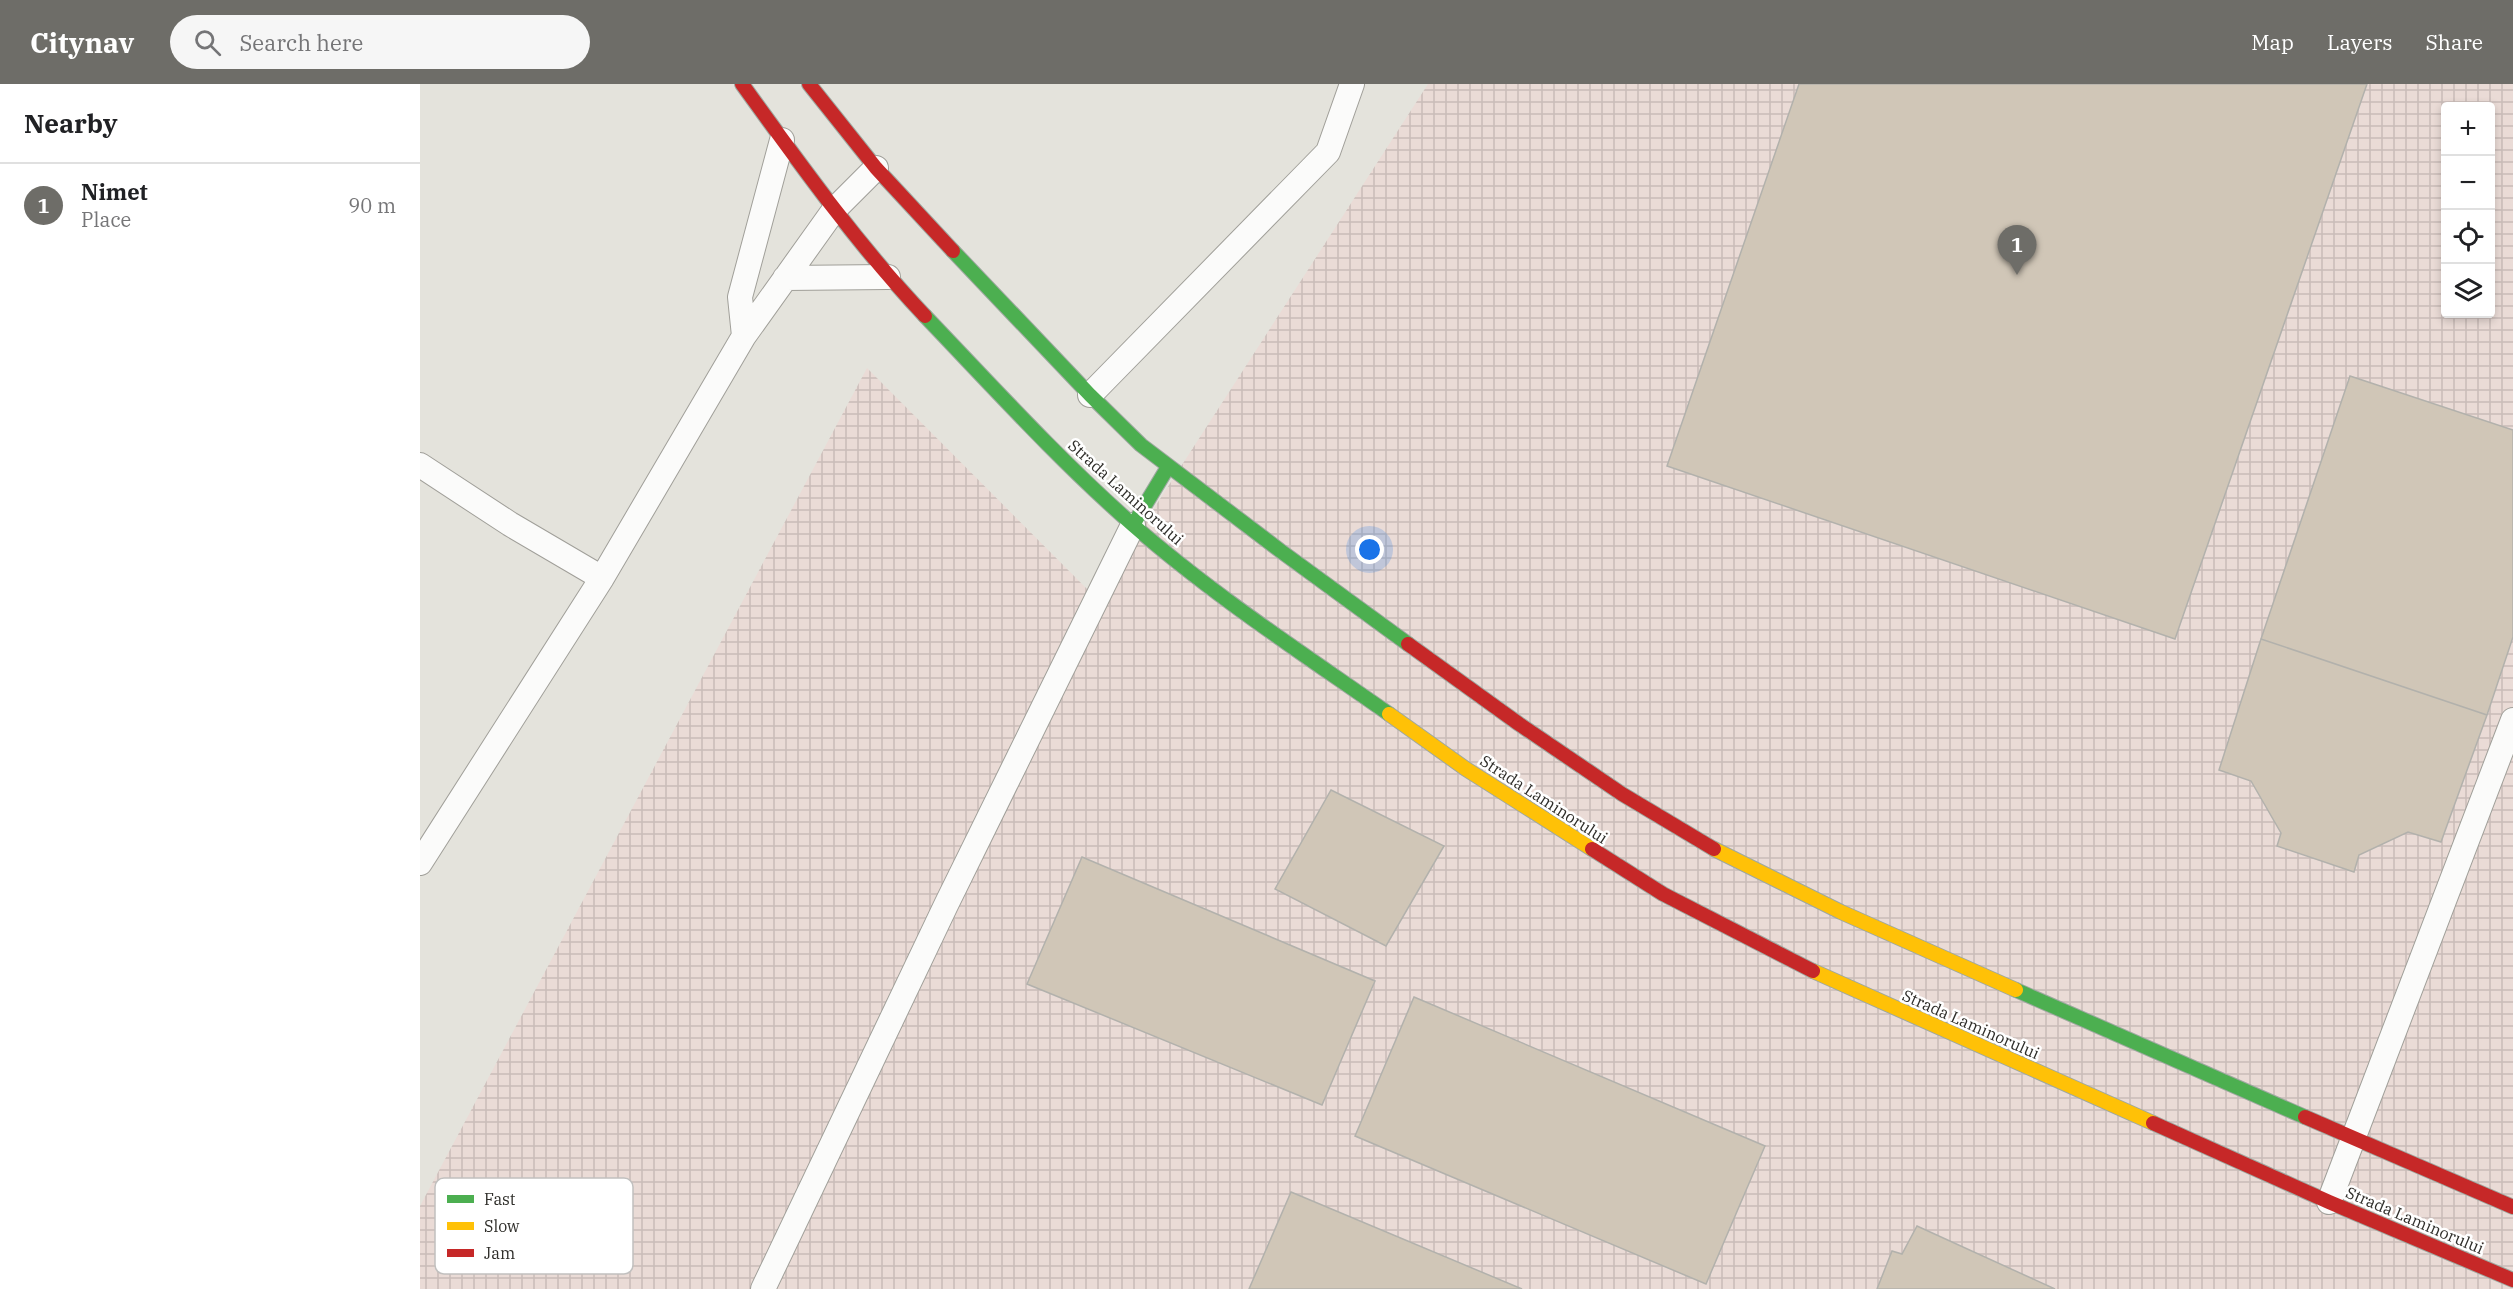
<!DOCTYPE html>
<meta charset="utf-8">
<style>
:root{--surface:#fff;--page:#f6f6f6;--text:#202124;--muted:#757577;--line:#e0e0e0;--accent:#6e6d68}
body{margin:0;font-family:"IBM Plex Serif",serif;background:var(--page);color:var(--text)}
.controls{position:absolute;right:18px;top:18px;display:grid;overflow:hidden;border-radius:6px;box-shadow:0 3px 9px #0003}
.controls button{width:54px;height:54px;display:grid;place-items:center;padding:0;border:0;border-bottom:2px solid var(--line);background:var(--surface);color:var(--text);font:30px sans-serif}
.you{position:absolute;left:950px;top:466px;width:21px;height:21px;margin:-15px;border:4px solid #fff;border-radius:50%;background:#1a73e8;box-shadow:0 0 0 9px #1a73e833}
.badge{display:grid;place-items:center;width:39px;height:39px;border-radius:50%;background:var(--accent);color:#fff;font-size:20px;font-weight:700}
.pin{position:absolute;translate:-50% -50px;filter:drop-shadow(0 2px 3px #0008)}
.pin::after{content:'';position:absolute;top:32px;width:21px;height:18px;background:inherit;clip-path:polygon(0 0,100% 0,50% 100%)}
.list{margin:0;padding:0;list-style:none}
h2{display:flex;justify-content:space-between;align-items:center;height:78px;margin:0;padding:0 24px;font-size:26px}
h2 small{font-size:20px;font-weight:400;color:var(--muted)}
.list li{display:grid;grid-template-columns:39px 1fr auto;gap:18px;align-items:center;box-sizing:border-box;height:84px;padding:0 24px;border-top:2px solid var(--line)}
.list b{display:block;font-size:22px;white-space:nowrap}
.list p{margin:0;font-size:20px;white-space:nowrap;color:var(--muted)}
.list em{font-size:20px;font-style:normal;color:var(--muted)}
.icon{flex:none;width:33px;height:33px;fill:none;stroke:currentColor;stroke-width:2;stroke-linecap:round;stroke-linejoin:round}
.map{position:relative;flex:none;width:2093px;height:1205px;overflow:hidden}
header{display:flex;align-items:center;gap:36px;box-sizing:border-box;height:84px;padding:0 30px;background:var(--accent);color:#fff}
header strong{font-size:28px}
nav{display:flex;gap:33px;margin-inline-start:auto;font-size:21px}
.search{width:420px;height:54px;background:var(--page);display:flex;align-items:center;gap:15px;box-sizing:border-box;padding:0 21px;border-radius:33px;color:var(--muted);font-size:22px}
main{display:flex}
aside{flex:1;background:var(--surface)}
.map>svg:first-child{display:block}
.industrial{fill:url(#industrial-grid);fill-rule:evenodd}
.building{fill:#d0c6b7;stroke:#b2b1ac;stroke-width:1.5}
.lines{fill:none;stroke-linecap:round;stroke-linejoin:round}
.lane-casing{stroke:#a09f99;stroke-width:26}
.fast-casing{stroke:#9ea8a0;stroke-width:16}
.slow-casing{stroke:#9ea8a0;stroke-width:16}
.jam-casing{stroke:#9ea8a0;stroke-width:16}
.lane{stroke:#fbfbfa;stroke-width:24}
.fast{stroke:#4caf50;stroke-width:14}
.slow{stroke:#ffc107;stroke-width:14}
.jam{stroke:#c62828;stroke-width:14}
.labels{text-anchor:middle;stroke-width:5;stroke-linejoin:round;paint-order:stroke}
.street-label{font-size:16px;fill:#2f2e2a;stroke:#fff}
.key{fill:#fff;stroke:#c1c0bf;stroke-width:1.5}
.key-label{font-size:16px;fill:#2f2e2a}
</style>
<header>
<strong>Citynav</strong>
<div class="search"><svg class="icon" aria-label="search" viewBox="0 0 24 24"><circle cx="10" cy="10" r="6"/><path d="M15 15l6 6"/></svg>Search here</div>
<nav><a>Map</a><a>Layers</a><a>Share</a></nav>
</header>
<main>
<aside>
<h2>Nearby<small></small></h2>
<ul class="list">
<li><span class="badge">1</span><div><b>Nimet</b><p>Place</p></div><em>90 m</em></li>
</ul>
</aside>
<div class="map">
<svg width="2093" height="1205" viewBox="0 0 2093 1205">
<defs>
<pattern id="industrial-grid" width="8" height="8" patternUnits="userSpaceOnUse" patternTransform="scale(1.5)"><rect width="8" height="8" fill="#eadbd6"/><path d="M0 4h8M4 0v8" fill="none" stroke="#c9bcb8"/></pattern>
</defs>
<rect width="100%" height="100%" fill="#e4e3dc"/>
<!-- industrial -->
<path class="industrial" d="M1008 0H2093V1205H0V1122L447 284 676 514ZM2026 22H2070V230H2026Z"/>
<!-- building -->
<path class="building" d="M1379 0H1947L1755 555 1247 382Z
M1930 292 2093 346V553L2067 631 1841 555Z
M1841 555 2067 631 2021 758 1988 748 1939 771 1934 788 1857 762 1861 749 1831 697 1799 686Z
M911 706 1024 762 966 862 855 805Z
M662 773 955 897 902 1021 607 900Z
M994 913 1345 1062 1286 1200 935 1052Z
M871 1108 1102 1205H829Z
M1497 1142 1635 1205H1457L1472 1167 1482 1170Z"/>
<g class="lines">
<defs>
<path id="lane" d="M365 194 468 193
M324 252 320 213 362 56
M670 311 908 68 932 0
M0 381 90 440 182 494
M0 779 182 494 324 252 414 126 456 84
M1909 1118 2093 636
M343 1205 526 821 713 441"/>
<path id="fast" d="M533 167 670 311 721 361 862 468 988 560
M505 232C573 303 639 376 713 441 793 511 882 569 969 630
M713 441 748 383
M1596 906 1885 1033"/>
<path id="slow" d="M969 630 1046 685 1172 765
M1294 765 1421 828 1596 906
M1393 887 1733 1039"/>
<path id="jam" d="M322 0C380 80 437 160 505 232
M389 0 456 84 533 167
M988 560 1099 640 1202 710 1294 765
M1172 765 1243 810 1393 887
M1885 1033 2093 1123
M1733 1039 1909 1118 2093 1196"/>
</defs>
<!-- lane casing -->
<use href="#lane" class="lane-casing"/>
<!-- fast casing -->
<use href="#fast" class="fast-casing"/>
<!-- slow casing -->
<use href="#slow" class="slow-casing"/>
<!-- jam casing -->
<use href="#jam" class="jam-casing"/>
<!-- lane -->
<use href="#lane" class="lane"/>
<!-- fast -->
<use href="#fast" class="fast"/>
<!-- slow -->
<use href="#slow" class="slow"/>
<!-- jam -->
<use href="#jam" class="jam"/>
</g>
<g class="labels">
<!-- street labels -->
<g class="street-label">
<text transform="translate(706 408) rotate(42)" y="6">Strada Laminorului</text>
<text transform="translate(1124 715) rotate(33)" y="6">Strada Laminorului</text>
<text transform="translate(1551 940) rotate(24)" y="6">Strada Laminorului</text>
<text transform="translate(1995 1136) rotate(23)" y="6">Strada Laminorului</text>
</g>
</g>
<!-- legend -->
<rect x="15" y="1094" width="198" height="96" rx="9" class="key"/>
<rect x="27" y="1111" width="27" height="8" fill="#4caf50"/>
<rect x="27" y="1138" width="27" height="8" fill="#ffc107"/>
<rect x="27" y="1165" width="27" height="8" fill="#c62828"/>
<g class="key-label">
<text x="64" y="1121">Fast</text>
<text x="64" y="1148">Slow</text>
<text x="64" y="1175">Jam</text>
</g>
</svg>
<div class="controls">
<button>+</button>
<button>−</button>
<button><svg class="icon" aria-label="locate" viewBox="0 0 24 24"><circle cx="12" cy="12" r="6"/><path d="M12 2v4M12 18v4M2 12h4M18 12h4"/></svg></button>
<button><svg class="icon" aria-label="layers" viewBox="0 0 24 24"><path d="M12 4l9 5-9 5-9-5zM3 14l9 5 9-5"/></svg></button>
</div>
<div class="you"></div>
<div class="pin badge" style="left:1597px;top:191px">1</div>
</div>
</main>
